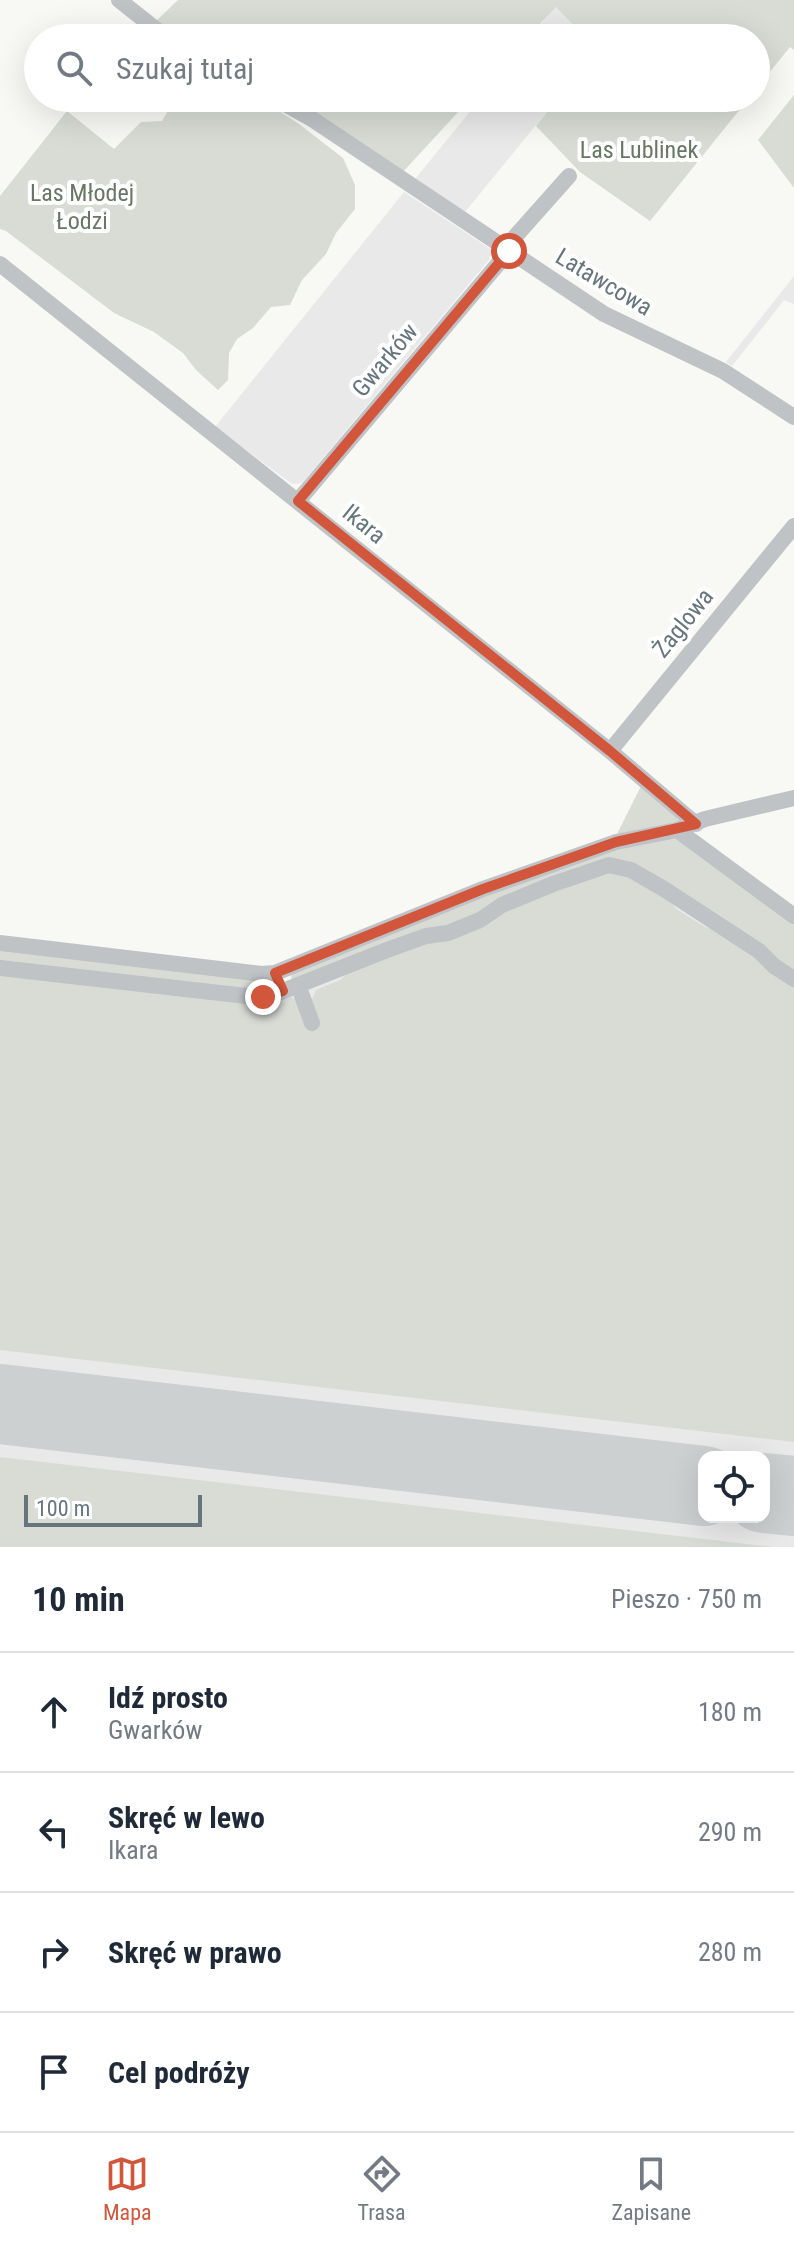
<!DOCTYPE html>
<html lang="pl">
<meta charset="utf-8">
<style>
:root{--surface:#fff;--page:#f6f6f7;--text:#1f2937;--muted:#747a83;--line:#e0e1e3;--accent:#d2563b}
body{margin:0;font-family:"Roboto Condensed",sans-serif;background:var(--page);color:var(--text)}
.controls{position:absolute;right:24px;bottom:24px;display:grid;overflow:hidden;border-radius:16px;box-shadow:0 8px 32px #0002}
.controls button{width:72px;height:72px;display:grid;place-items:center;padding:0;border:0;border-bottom:2px solid var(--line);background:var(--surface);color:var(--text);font:40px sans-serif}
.scale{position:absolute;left:24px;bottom:20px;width:178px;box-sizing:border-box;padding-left:8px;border:4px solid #66747d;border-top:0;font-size:22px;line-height:28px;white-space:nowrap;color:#66747d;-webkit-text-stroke:6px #fff;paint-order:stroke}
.stop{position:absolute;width:24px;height:24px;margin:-18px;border:6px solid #d2563b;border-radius:50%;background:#fff}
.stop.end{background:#d2563b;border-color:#fff;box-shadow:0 2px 8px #0008}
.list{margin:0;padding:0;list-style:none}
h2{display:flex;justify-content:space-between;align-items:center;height:104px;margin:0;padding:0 32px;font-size:34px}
h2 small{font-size:26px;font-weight:400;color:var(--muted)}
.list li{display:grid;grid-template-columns:52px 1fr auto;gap:24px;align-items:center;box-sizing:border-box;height:120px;padding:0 32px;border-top:2px solid var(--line)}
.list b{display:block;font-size:30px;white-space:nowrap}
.list p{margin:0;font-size:26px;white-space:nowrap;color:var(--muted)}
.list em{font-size:26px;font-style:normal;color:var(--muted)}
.icon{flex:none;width:44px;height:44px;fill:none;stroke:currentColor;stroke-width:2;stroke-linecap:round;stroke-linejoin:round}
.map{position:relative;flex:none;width:794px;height:1547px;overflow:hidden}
.search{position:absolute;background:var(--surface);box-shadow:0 8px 32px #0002;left:24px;right:24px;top:24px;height:88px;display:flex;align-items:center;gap:20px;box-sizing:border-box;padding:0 28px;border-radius:44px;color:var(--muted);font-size:30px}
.sheet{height:584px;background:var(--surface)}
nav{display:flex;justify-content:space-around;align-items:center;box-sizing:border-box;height:112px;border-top:2px solid var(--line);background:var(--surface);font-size:22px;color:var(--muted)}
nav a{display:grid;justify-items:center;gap:4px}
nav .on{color:var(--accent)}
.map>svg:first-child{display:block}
.built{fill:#e8e9e8;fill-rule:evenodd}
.green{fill:#d8dcd5}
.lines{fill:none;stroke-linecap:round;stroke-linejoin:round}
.runway{stroke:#ccd0d0;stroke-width:80}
.minor{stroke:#bfc3c6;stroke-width:16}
.route{stroke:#d2563b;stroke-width:10}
.labels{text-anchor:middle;stroke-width:8;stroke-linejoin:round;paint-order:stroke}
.park-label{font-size:24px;fill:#687664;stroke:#fff}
.street-label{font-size:24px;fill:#66747d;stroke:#fff}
</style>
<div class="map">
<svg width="794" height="1547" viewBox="0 0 794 1547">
<rect width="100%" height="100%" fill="#f8f8f5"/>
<!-- built -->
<path class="built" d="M556 6 586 38H530Z
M481 98H558L465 212 415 179Z
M404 192 492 250 489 260 302 483 292 484 215 427Z
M794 276V304L784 300 732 366 726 362Z
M620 849 794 960V1547H0V957L266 989ZM704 1457H764V1517H704Z"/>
<!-- green -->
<path class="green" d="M178 0H794V50L790 47 756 89V38H586L556 7 527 38H177L156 21Z
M794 95V188L758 140Z
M136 98H259L299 124 343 158 355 185V209L336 233 326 254 302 280 290 305 271 307 253 328 237 339 229 353 228 380 218 390 196 370 183 353 154 332 114 313 6 231 0 229V196L67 111 114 149 141 122 162 121 172 104 142 107Z
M286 98H471L401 174Z
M558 98H749L650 221 580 172 536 126Z
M642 784 683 824 616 836Z
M665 838 676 839 794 922V972L628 863 293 981 291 979 292 970 615 847Z
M616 870 663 892 676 909 705 927 726 932 794 985V1442L0 1350V971L291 996 299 1004 311 1002 316 990 340 980 355 967 536 894Z
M0 948 247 977 268 988 269 992 0 965Z
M0 1457 773 1547H0Z"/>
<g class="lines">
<!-- runway -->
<path class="runway" d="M0 1404 704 1486
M764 1493 794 1496"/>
<!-- minor -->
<path class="minor" d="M119 0 167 38
M274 98 312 119 604 314 723 371 794 417
M505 248 569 176
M0 264 610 751 696 824
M298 501 509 251
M610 751 794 526
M677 830 794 916
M0 943 262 974 275 973 483 889 616 842 677 830 705 819 794 798
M0 968 255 997H268L387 950 426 936 448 933 480 920 502 905 553 884 609 865 631 870 664 889 759 951 774 966 794 979
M298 985 312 1023"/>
</g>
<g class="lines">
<!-- route -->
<path class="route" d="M263 997 283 991 275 973 483 889 616 842 696 824 610 751 298 501 509 251"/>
</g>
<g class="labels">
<!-- park labels -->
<g class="park-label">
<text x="639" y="158">Las Lublinek</text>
<text x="82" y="201">Las Młodej<tspan x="82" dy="28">Łodzi</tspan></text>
</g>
<!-- street labels -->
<g class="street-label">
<text transform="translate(604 282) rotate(31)" y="8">Latawcowa</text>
<text transform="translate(385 360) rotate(-50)" y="8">Gwarków</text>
<text transform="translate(364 524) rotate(39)" y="8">Ikara</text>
<text transform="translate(683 623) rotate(-51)" y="8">Żaglowa</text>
</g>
</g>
</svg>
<div class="controls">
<button><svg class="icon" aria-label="locate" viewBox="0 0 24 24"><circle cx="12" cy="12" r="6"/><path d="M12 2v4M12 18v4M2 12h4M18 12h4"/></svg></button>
</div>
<div class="scale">100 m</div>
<div class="stop" style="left:509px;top:251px"></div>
<div class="stop end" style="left:263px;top:997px"></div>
<div class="search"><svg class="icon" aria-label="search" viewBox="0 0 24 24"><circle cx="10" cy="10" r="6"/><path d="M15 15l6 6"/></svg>Szukaj tutaj</div>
</div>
<section class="sheet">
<h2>10 min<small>Pieszo · 750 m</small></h2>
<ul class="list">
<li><svg class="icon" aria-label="ahead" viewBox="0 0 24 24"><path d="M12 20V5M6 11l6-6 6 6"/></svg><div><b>Idź prosto</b><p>Gwarków</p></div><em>180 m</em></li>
<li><svg class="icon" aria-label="left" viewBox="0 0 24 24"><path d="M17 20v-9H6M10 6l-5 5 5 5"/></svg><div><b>Skręć w lewo</b><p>Ikara</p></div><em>290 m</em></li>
<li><svg class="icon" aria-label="right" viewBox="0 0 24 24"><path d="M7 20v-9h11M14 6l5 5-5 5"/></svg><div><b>Skręć w prawo</b></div><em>280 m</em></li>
<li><svg class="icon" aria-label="arrive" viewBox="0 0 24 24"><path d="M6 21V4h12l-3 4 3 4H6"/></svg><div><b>Cel podróży</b></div></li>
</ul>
</section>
<nav>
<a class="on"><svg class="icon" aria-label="map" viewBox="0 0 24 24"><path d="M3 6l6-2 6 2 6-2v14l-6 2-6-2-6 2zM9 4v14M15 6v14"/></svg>Mapa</a>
<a><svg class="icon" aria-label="directions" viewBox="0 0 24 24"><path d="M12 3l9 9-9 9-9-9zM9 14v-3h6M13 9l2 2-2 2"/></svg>Trasa</a>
<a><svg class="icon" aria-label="saved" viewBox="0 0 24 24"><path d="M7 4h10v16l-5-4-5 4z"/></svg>Zapisane</a>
</nav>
